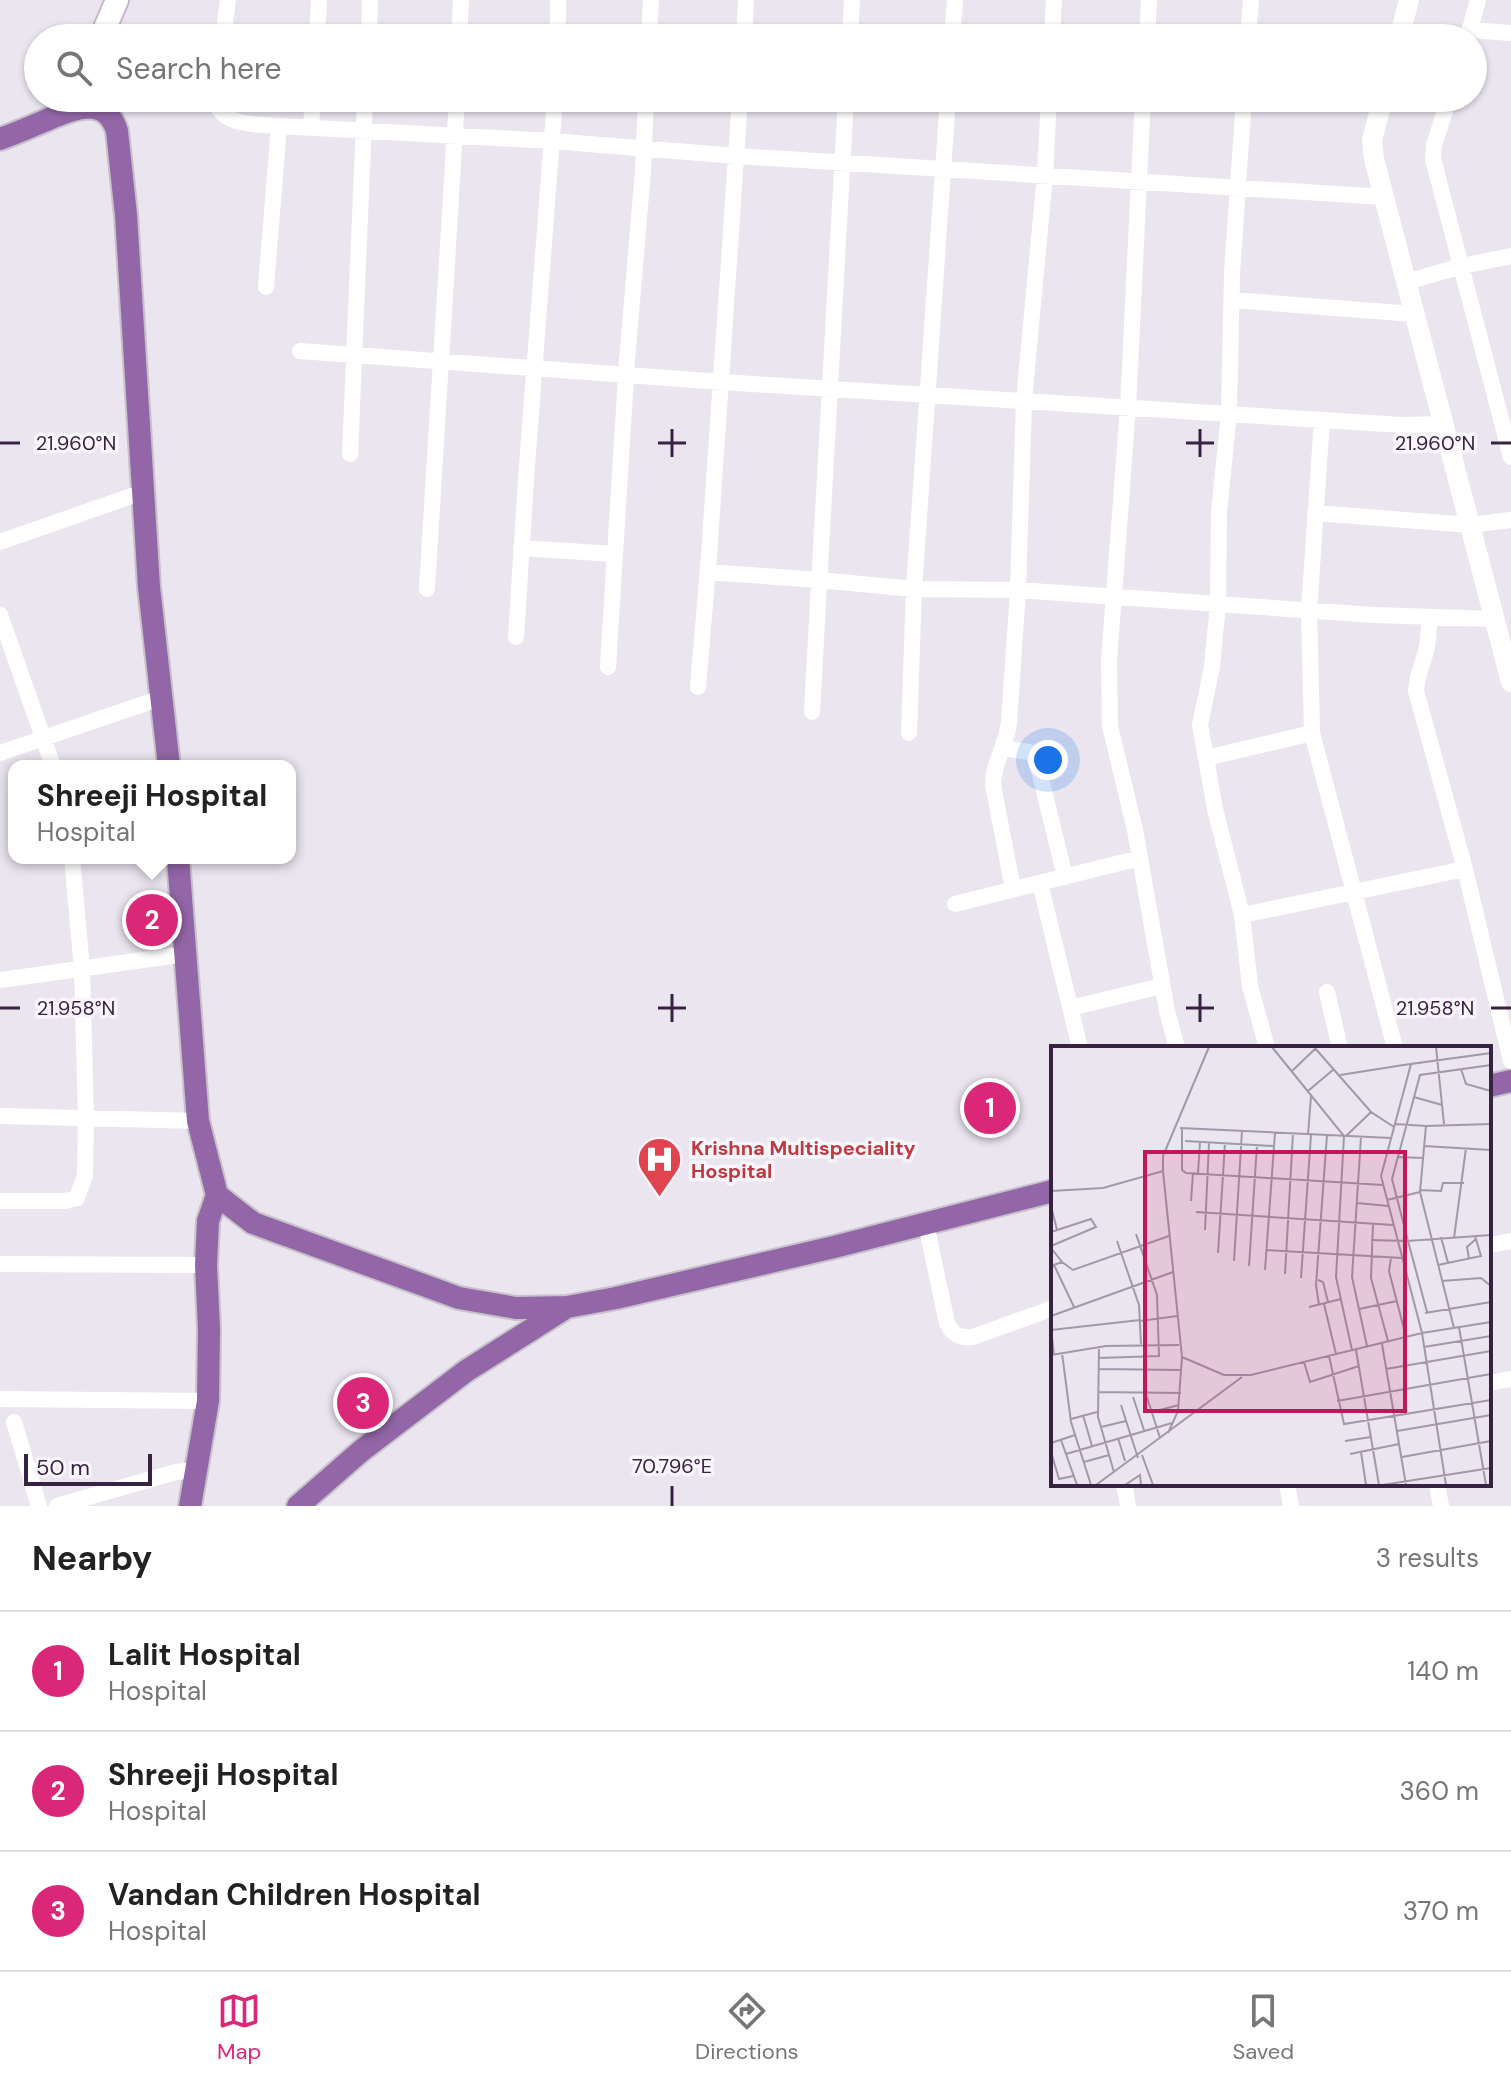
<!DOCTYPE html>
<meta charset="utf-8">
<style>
:root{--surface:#fff;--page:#f6f6f6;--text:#222;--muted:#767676;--line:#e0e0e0;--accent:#db2777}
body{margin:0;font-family:"DM Sans",sans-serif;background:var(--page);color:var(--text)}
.scale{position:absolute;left:24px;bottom:20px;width:128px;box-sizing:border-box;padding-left:8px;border:4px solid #382242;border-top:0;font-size:22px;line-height:28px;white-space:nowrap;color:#382242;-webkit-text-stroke:6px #f8f6fb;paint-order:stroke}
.you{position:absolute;left:1048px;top:760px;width:28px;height:28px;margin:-20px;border:6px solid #fff;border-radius:50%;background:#1a73e8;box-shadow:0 0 0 12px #1a73e833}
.badge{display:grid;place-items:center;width:52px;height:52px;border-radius:50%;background:var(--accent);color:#fff;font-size:26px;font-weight:700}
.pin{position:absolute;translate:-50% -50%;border:4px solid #fff;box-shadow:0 2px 8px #0006}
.popup{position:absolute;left:8px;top:760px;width:288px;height:104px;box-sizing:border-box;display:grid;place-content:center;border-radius:16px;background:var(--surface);filter:drop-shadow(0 2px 6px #0005);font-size:26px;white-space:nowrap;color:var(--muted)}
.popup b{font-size:30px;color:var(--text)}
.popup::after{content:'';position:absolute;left:50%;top:100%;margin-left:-16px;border:16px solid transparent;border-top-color:var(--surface)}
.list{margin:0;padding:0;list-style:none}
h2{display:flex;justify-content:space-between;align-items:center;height:104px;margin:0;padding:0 32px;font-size:34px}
h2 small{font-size:26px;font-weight:400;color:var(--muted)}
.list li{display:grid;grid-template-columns:52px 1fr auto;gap:24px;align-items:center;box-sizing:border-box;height:120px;padding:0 32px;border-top:2px solid var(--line)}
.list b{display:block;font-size:30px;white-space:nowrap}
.list p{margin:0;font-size:26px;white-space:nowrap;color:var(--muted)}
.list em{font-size:26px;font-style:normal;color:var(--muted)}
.icon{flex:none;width:44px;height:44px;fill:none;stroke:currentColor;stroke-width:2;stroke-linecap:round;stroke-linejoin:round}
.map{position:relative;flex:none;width:1511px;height:1506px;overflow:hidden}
.search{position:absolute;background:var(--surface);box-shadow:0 2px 6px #0004;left:24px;right:24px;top:24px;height:88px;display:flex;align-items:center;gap:20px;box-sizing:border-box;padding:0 28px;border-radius:44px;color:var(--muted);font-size:30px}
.sheet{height:464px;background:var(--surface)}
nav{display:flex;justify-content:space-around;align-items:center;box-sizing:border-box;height:112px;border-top:2px solid var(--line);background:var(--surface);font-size:22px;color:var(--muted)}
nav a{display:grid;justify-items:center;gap:4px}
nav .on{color:var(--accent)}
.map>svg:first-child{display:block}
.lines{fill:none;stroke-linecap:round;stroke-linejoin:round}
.secondary-casing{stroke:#c5b7cf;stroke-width:26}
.primary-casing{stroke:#c7c1ca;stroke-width:26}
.minor{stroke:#fff;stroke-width:16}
.tertiary{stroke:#fff;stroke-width:20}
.secondary{stroke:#fff;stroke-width:22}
.primary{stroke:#9366a7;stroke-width:22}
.ticks{fill:none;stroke:#382242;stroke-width:3}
.labels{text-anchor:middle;stroke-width:7;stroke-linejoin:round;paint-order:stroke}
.health-label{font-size:20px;font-weight:bold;fill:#be3a42;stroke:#f8f6fb;text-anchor:start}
.inset-road{fill:none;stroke:#a397aa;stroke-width:2}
.view{fill:#c2185b;fill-opacity:0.15;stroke:#c2185b;stroke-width:4}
.inset-edge{fill:none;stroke:#382242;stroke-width:4}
.ticks-label{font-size:20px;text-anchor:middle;fill:#382242;stroke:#f8f6fb;stroke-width:7;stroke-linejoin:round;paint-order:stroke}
</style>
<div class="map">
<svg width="1511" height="1506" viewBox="0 0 1511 1506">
<rect width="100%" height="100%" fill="#eae5ef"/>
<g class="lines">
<defs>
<path id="secondary" d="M103 38 105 28 117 0"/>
<path id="primary" d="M0 139C14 134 28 128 42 122 68 111 105 92 117 131L126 215 149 587 169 766
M178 858 198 1121 217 1195 253 1223 459 1298 516 1308 567 1307 616 1298 834 1247 1053 1191
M1489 1086 1511 1081
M190 1506 208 1401 209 1329 206 1265 208 1221 217 1195
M298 1506 361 1451 466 1371 567 1307"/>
</defs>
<!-- secondary casing -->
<use href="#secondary" class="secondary-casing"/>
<!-- primary casing -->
<use href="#primary" class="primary-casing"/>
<!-- minor -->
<path class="minor" d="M1470 30 1511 33
M1468 36 1478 0
M223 38 228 0
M317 38 319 0
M369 38 370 0
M459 38 461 0
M558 38V0
M649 38 651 0
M744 38 746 0
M850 38 852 0
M952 38 955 0
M1052 38 1054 0
M1147 38 1149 0
M1248 38 1251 0
M216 98C218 127 258 124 279 126L552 141 737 156 1384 197
M1143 98 1128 407 1109 661 1110 726 1135 830 1167 1011 1177 1048
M1244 98 1232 273 1229 413 1219 513 1218 604 1212 667 1200 725 1215 809 1242 915 1250 986 1267 1048
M1449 98 1434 145 1433 159 1511 457
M311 127 313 98
M1406 282 1462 266 1511 256
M266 287 279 126
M1232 300 1414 314
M300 351 722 382 1402 425 1443 424
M1322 420 1309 611 1312 733 1395 1048
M350 454 365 98
M1315 513 1470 525 1511 520
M0 542 143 492
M521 548 615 554
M708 572 819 580 914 589 1018 590 1375 615 1495 619
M427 589 457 98
M0 615 53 766
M1429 617C1429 629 1429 640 1426 651 1422 667 1417 674 1416 691L1465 869 1511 1061
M516 637 526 479 555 98
M608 667 627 361 643 171 646 98
M698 687 709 556 740 98
M812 712 846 98
M909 733 914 589 948 98
M1003 748 1029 752 1036 758 1065 877
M0 753 161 698
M1206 758 1312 733
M1040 883 1080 1048
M1013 889 993 785C993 763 1007 744 1009 722L1018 590 1024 400 1045 175 1049 98
M955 904 1140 858
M1242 915 1465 869
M0 980 186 954
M1327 992 1340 1048
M1070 1008 1162 986
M0 1116 198 1121
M0 1201H65L77 1198 85 1175 86 1118 82 969 72 858
M926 1224 947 1323C953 1335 959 1338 973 1337L1053 1308
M1489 1245 1511 1241
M0 1264 206 1265
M1489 1383 1511 1379
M0 1399 208 1401
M14 1422 39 1506
M1124 1484 1128 1506
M1287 1484 1291 1506
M1437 1484 1441 1506
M57 1506 176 1472 196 1470"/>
<!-- tertiary -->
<path class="tertiary" d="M1399 38 1409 0
M1383 98 1372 140 1374 159 1511 682"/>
<!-- secondary -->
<use href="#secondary" class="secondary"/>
<!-- primary -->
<use href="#primary" class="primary"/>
</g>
<!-- ticks -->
<path class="ticks" d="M672 429V457M1200 429V457M0 443H20M658 443H686M1186 443H1214M1491 443H1511M672 994V1022M1200 994V1022M0 1008H20M658 1008H686M1186 1008H1214M1491 1008H1511M672 1486V1506"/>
<!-- icons -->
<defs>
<symbol id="hospital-pin" viewBox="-11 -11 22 30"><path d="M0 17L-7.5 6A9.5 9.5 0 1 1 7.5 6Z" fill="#e0444e" stroke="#f8f6fb"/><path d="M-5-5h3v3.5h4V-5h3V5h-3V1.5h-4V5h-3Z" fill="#fff"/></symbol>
</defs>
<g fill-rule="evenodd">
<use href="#hospital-pin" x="634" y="1134" width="51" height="69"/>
</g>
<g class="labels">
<!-- health labels -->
<g class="health-label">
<text x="691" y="1155">Krishna Multispeciality<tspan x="691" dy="23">Hospital</tspan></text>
</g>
</g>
<!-- overview -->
<g transform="translate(1051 1046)">
<rect width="440" height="440" fill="#eae5ef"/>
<path class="inset-road" d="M221 1 293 90 285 231 301 304M263 1 320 66 343 81M385 1 393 78M440 19 369 29 341 133 357 195 440 189M410 23 415 38 440 45M241 25 266 1M289 29 359 18M257 45 283 23M363 51 391 59M344 78 375 80M129 82 340 92M131 82V124L135 127 332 139M257 89 260 50M295 90 320 66M310 91 301 231 316 300M134 95 223 100M373 100 440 104M347 111 372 112M112 125V110L158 1M147 127 149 96M369 144 390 145 392 137H413M0 145 52 142 112 125 131 311 173 329H200L371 287 440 276M369 146 375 80 440 78M336 154 369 146 403 282M140 155 142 127M306 157 337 160M0 160 6 184M145 166 342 179M322 178 320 232 337 295M154 184 158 97M0 186 40 173 45 181 0 200M390 191 397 217M403 192 415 102M320 194 357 195 376 266M66 195 88 259 90 298M0 202 11 216 0 220M216 204 351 212M167 207 174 97M340 212 338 225 355 291M418 213 416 201 425 193M183 215 191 85M11 216 22 224 118 190M3 219 23 261M387 219 430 210 424 190M198 220 206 99M214 224 224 87M234 228 242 87M250 232 260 89M267 234 272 236 277 256M391 235 430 232 440 240M273 258 285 308M268 259 265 239 276 89M258 261 290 253M308 263 346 255M374 267 440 256M0 270 122 226M89 275 126 270M408 281 435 439M0 282 3 309M0 284 89 274M331 298 355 439M48 301 47 371 63 426M373 301 440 290M305 304 328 439M11 307 20 376 40 439M0 309 55 300 128 299M278 310 293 378 440 354M47 312 108 310 106 249 85 188M253 316 259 336 308 320M47 323 129 324M335 323 440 305M47 346 130 347M82 351 93 384M96 351 109 392M286 355 440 328M70 359 87 412M101 366 128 359M32 369 41 400M20 373 46 366M50 381 75 375M346 385 440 369M117 387 127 365 131 311M67 392 74 415M10 394 26 439M294 395 320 391M0 397 24 389M0 406 8 433 22 430M310 406 315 439M15 408 121 377M299 408 348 398M91 409 102 439M351 411 440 395M33 416 58 409M45 439 191 331M74 439 89 429 90 439M331 439 440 422M395 439 371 287 330 130 360 18 440 7"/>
<path class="view" d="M94 106H354V365H94Z"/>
<rect width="440" height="440" class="inset-edge"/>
</g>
<g class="ticks-label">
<text x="76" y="450">21.960°N</text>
<text x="1435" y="450">21.960°N</text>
<text x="76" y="1015">21.958°N</text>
<text x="1435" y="1015">21.958°N</text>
<text x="672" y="1473">70.796°E</text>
</g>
</svg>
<div class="scale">50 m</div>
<div class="you"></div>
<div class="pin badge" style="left:990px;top:1108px">1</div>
<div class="pin badge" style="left:152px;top:920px">2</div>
<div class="popup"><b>Shreeji Hospital</b>Hospital</div>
<div class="pin badge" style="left:363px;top:1403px">3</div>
<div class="search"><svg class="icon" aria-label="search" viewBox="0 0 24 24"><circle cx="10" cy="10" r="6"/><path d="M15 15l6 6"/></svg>Search here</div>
</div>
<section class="sheet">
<h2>Nearby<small>3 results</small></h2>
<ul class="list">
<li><span class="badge">1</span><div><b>Lalit Hospital</b><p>Hospital</p></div><em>140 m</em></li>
<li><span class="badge">2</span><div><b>Shreeji Hospital</b><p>Hospital</p></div><em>360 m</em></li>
<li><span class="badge">3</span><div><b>Vandan Children Hospital</b><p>Hospital</p></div><em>370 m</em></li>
</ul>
</section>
<nav>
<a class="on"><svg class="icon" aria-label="map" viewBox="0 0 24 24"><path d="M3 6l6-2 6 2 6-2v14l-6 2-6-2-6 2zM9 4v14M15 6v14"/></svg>Map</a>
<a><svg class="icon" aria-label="directions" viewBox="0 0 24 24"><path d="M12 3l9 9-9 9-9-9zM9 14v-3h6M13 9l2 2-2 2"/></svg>Directions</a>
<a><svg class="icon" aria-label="saved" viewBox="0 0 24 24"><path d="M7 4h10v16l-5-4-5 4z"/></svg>Saved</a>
</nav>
